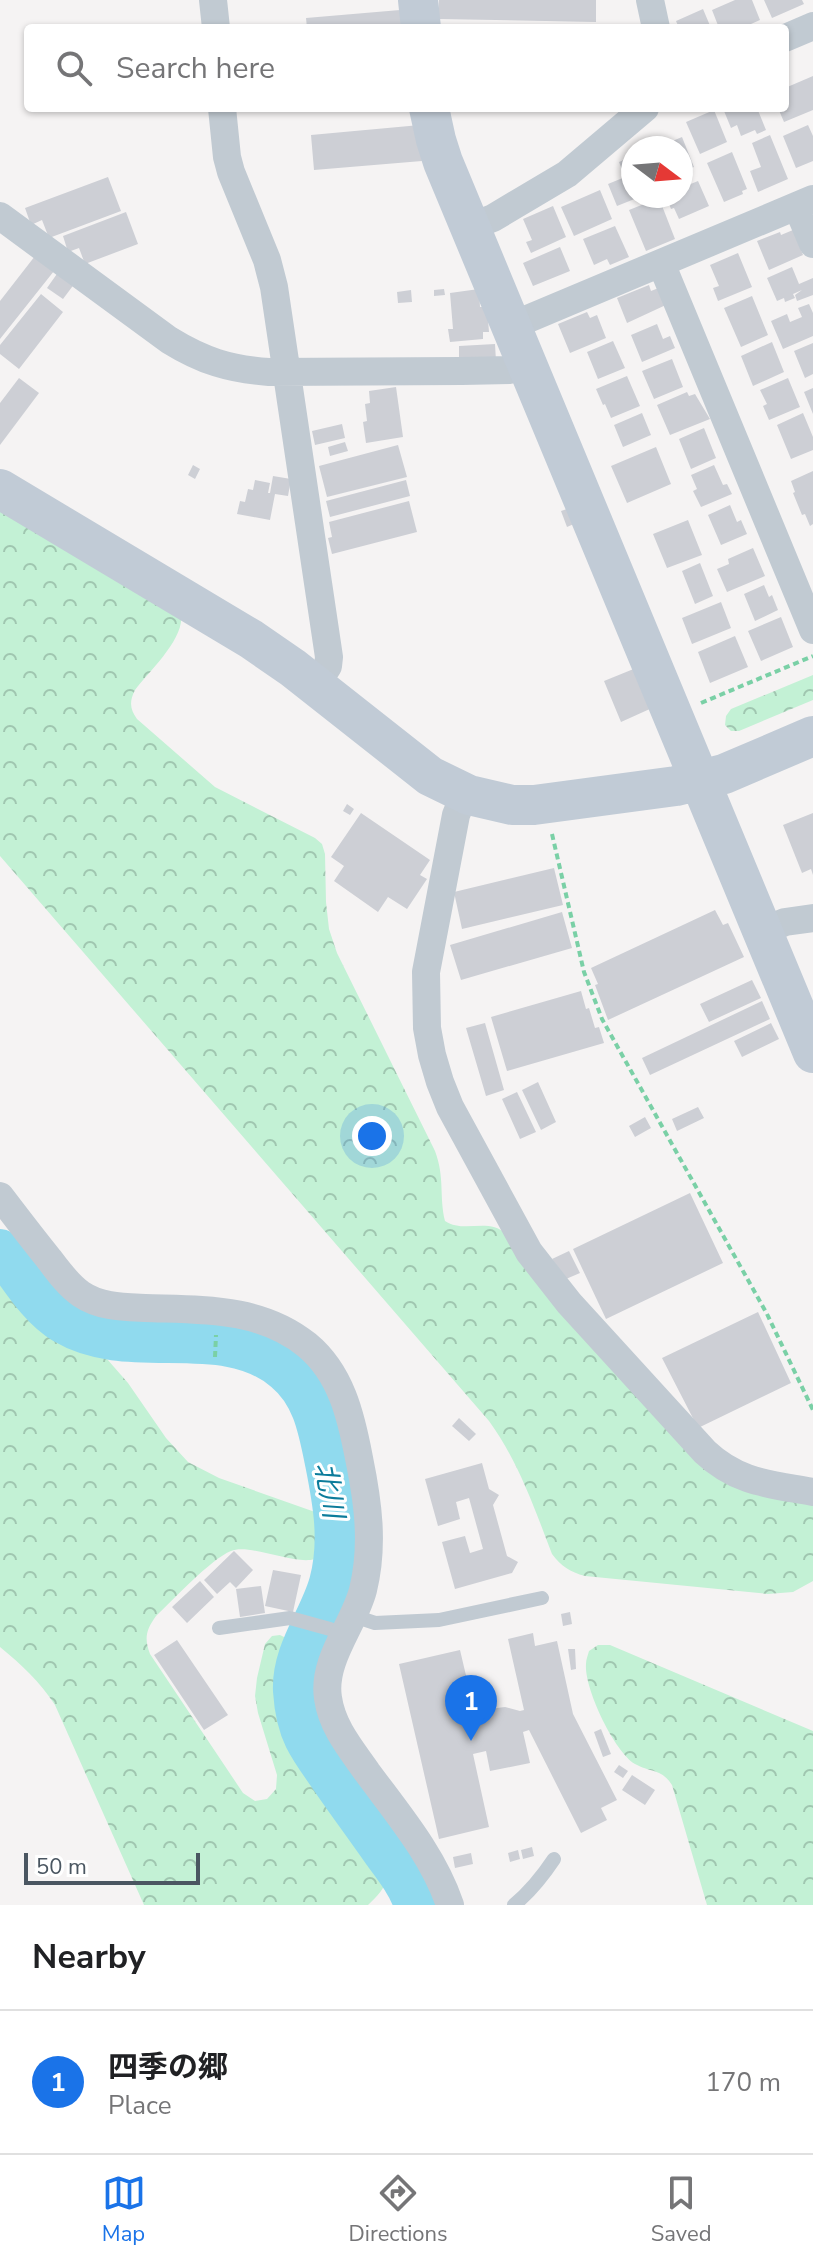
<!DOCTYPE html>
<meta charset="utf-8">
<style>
:root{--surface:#fff;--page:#f6f6f6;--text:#202124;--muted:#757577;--line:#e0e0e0;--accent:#1a73e8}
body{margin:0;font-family:"Nunito Sans","Noto Sans JP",sans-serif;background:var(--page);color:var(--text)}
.compass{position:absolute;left:621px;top:136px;width:72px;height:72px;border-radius:50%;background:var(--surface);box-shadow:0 2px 6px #0004;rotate:106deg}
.scale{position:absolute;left:24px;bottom:20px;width:176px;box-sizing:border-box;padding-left:8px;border:4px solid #4a5661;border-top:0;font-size:22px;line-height:28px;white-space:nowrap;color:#4a5661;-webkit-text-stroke:6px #fff;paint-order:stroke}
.you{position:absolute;left:372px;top:1136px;width:28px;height:28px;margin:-20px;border:6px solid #fff;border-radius:50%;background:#1a73e8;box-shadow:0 0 0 12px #1a73e833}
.badge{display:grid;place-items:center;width:52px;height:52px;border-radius:50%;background:var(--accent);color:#fff;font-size:26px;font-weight:700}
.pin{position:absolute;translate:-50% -66px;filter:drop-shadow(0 2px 4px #0008)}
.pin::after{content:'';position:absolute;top:42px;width:28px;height:24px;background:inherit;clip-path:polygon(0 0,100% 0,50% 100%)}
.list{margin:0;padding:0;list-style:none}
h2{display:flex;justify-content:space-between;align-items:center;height:104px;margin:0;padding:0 32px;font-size:34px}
h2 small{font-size:26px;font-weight:400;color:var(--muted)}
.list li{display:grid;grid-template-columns:52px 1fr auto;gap:24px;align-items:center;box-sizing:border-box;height:144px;padding:0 32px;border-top:2px solid var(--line)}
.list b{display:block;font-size:30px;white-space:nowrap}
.list p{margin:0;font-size:26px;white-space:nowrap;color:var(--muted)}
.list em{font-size:26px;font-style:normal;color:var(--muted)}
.icon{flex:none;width:44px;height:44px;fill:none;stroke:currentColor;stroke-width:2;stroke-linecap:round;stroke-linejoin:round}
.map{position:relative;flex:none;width:813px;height:1905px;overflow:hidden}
.search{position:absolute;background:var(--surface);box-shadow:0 2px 6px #0004;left:24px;right:24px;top:24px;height:88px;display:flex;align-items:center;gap:20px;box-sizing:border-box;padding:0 28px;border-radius:8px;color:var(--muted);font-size:30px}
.sheet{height:248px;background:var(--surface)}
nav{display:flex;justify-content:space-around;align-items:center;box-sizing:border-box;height:112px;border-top:2px solid var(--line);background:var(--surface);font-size:22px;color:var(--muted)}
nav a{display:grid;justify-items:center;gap:4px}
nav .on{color:var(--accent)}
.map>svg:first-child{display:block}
.forest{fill:url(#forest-crowns)}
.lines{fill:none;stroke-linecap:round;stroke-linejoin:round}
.river{stroke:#90daee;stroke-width:42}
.building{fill:#cdcfd5}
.path{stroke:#7ad0a6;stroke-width:4;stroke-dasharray:6 4;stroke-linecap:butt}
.lane{stroke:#c1cad2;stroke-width:14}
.street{stroke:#c1cad2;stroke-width:28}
.secondary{stroke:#c1cbd6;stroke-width:40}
.labels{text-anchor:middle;stroke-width:6;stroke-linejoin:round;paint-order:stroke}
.water-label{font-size:28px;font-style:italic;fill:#0c7c9b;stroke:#fff}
</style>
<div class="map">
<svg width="813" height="1905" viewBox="0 0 813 1905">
<defs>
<pattern id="forest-crowns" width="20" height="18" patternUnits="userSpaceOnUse" patternTransform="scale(2)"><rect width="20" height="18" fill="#c3f1d5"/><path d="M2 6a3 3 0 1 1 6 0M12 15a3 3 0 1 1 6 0" fill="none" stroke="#a0c6b0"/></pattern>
</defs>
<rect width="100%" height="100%" fill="#f5f3f3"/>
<!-- forest -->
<path class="forest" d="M0 506 181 616C184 639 149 672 135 690 129 702 130 709 137 719L215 787 315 838 322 844 325 854 326 902 329 929 337 953 435 1151C445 1178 439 1196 445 1221 465 1234 488 1217 506 1234L697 1460 813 1503V1581L793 1592 768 1594 585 1576C570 1572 561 1566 552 1554 534 1507 518 1461 489 1421L0 856Z
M813 675V700L739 731H731L725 725 726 716 731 709Z
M0 1265 34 1309 56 1329 78 1340 107 1359 128 1383 166 1438 188 1462 219 1478 315 1512C322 1518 327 1522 328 1532 334 1589 258 1540 231 1551 211 1559 173 1600 156 1616 146 1630 144 1638 150 1654L243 1793 255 1801 267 1799 276 1789 277 1775 258 1713 255 1696 257 1678 265 1644 272 1636 280 1635 288 1639 290 1647 285 1687 288 1714 296 1741 310 1764 383 1866C391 1884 380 1893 368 1905H144L55 1705C39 1681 22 1665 0 1647Z
M598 1645H610L813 1731V1905H707L672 1785C661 1768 651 1773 635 1764 614 1751 584 1688 586 1664 586 1659 588 1655 589 1651Z"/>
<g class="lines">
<!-- river -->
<path class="river" d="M0 1250C19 1274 37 1307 64 1323 131 1363 223 1318 285 1371 313 1394 319 1428 326 1463 334 1503 341 1542 330 1583 320 1619 292 1652 294 1691 295 1707 298 1724 305 1738 313 1754 325 1769 335 1784 351 1807 368 1830 384 1853 396 1869 409 1886 415 1905"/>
</g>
<!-- building -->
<path class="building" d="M439 0H596V22L438 19Z
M735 0H752L760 20 742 28H719L712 10Z
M764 0H802L804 4 772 18Z
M703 9 711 28H679L676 21Z
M400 10 402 28H307L306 18Z
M813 76V110L784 122 778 108H785V88Z
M730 108H757L766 130 757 134 755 130 741 136 737 125 731 128 724 111Z
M714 110 727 142 700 154 686 122Z
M420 125 422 161 314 170 311 135Z
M808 125 813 136V161L796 168 783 136Z
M770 135 788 179 758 192 750 171 761 167 752 143Z
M682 137 694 167 681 172V148H648L661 143 663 145Z
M732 152 747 189 742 191 743 194 724 202 707 163Z
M633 156V196H642L617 206 608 184 625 177 619 162Z
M108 177 121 211 49 238 42 220 31 225 25 208Z
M698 181 709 206 679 219 674 208 671 209 666 196H681V188Z
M600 190 612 219 574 236 561 207Z
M659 198 675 239 646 251 629 210Z
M553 206 566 237 531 253 526 242 532 240 523 219Z
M126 212 138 244 85 264 79 248 68 252 63 236Z
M615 226 629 257 610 265 607 259 594 265 583 239Z
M793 230 803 255 769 270 757 241 780 232 781 235Z
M560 247 570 271 533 286 523 263Z
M738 253 752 287 718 301 713 288 719 286 710 265Z
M35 256 54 271 0 339V301Z
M792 267 799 284 813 278V295L797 301 795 295 802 290 793 294 795 298 785 302 784 298 777 301 767 278Z
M59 271 75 283 63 299 47 288Z
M649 285 651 291 661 287 668 304 627 323 617 298Z
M444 289 445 295 434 296V290Z
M479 289 480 307H487L489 332H483V339L450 342 448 329H453L450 293Z
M411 290 412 302 398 303 397 292Z
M41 294 63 312 19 369 0 354V345Z
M752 296 768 335 741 347 724 308Z
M809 304 813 313V336L783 349 771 321 787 314 790 322 802 317 798 308Z
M587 312 590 318 597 315 606 338 570 353 558 324Z
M657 324 663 339 670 336 675 348 642 362 631 335Z
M613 341 625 368 598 379 587 352Z
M772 342 784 372 753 386 741 356Z
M813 343V374L805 378 794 351Z
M495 344 496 361 459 362V346Z
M672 359 683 387 654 399 642 371Z
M627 376 640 406 611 418 605 404 603 405 596 389Z
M19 378 39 393 0 445V403Z
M788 378 800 407 769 420 763 406 767 404 760 390Z
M396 387 403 437 366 443 363 422 367 421 365 404 370 403 369 391Z
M813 388V414L804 392Z
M687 392 689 396 695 394 710 419 670 435 657 405Z
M642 413 651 435 623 447 614 425Z
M803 413 813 437V450L791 459 777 425Z
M342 424 345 438 315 445 312 431Z
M704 428 716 458 691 469 679 439Z
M345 442 348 451 330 456 328 447Z
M398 445 407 477 327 497 319 466Z
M656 447 671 484 627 503 611 466Z
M193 465 200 469 195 479 188 475Z
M714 465 723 485 727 484 732 494 701 507 693 491 697 489 691 475Z
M813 471V524L810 526 805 514 802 515 793 493 795 492 791 481Z
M273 476 291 479 288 496 275 494 270 520 237 514 240 501 245 502 248 489 253 490 255 480 270 483 268 493H270Z
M406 480 410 496 330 517 326 501Z
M409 501 417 532 332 554 328 538 332 537 329 522Z
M730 505 737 522 741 520 747 534 721 545 708 515Z
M570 508 576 523 567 527 561 511Z
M688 520 702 555 667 568 653 534Z
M753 548 765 576 727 592 717 569 729 564 728 559Z
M700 563 713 596 695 604 682 571Z
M764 585 769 597 772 595 778 610 755 621 744 594Z
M721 602 731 628 692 644 682 618Z
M781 617 793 647 761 661 748 631Z
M735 636 748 667 710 683 698 652Z
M636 668 652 708 621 722 604 681Z
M347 804 354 809 350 815 343 811Z
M361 813 430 860 420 875 427 879 407 909 388 897 378 912 334 881 344 866 331 857Z
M813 813V875L811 869 802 873 783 825Z
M554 868 563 905 462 929 454 892Z
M715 910 723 925 728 923 744 957 608 1020 595 985 598 984 591 968Z
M562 912 572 948 461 980 450 945Z
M752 980 761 998 709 1022 700 1004Z
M581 991 586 1009 589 1008 595 1028 599 1027 604 1043 507 1071 491 1017Z
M762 1001 770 1019 650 1075 642 1058Z
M485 1023 504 1090 486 1096 466 1028Z
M771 1023 779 1039 742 1057 734 1041Z
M538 1082 556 1122 541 1130 522 1090Z
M517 1092 536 1132 520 1139 502 1099Z
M698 1107 704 1118 677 1131 672 1119Z
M645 1117 651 1128 635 1137 629 1126Z
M690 1193 723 1263 606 1319 573 1249Z
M569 1251 580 1273 566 1279 552 1259Z
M758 1312 791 1383 698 1428 662 1358Z
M459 1418 476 1434 469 1441 452 1426Z
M482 1463 489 1489 499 1495 493 1505 507 1556 518 1562 512 1573 455 1589 442 1542 465 1536 470 1553 483 1549 469 1498 456 1502 460 1519 438 1526 425 1479Z
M234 1551 253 1570 236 1588 230 1582 217 1594 204 1580Z
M273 1570 301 1575 293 1612 265 1606Z
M200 1581 214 1597 187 1623 172 1607Z
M261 1586 265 1613 240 1617 236 1589Z
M570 1612 572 1624 563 1626 561 1614Z
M533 1633 535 1646 557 1641 573 1714 617 1800 601 1808 607 1820 581 1833 529 1730 523 1732 530 1763 490 1771 486 1751 473 1754 489 1827 439 1839 399 1664 460 1650 472 1701 461 1703 466 1724 477 1721 489 1711 497 1708 505 1707 520 1711 524 1710 508 1639Z
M177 1640 228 1715 204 1730 154 1655Z
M568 1649H575L576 1669 571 1670Z
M601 1729 611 1754 603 1757 594 1732Z
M619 1765 628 1771 623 1778 614 1772Z
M632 1775 655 1790 645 1805 622 1790Z
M532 1847 534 1856 523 1859 521 1850Z
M518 1850 520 1859 510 1862 508 1853Z
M471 1853 473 1864 455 1868 453 1857Z"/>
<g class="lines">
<!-- path -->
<path class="path" d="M701 703 813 656
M552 834 584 972 602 1019 767 1314 813 1410
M215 1357 216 1335"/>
<!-- lane -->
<path class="lane" d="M354 1616 375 1623 439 1620 542 1598
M219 1628 290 1618 330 1629 344 1636
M514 1905C531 1891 542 1877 554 1859"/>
<!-- street -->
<path class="street" d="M213 0 216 28
M650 0 656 28
M785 38 813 26
M222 108 227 157 231 172 267 260 274 287 329 657 328 666 315 686
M797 206 813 244
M0 216 169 340C203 361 229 369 269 372L462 371 510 370 526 363
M470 227 493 218 567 174 645 108
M661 263 813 630
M511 326 813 199
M465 793 456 815 426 972 427 1028 432 1055 440 1082 450 1107 529 1252 569 1303 705 1452C738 1483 770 1484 813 1492
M763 931 785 922 813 918
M0 1196C16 1217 32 1238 49 1259 58 1271 68 1285 81 1294 100 1307 123 1307 145 1308 202 1310 260 1307 307 1345 341 1373 351 1416 359 1458 368 1502 374 1545 363 1590 354 1625 322 1660 328 1698 332 1727 351 1749 367 1772 398 1814 433 1855 450 1905"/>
<!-- secondary -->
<path class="secondary" d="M418 0 421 28
M429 108 436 140 443 162 813 1053
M0 489 251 639 293 668 430 776 469 795 512 805H534L676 786 724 774 813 736"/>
</g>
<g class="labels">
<!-- water labels -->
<g class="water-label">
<text transform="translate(330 1490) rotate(80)" y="10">北川</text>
</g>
</g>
</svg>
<svg class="compass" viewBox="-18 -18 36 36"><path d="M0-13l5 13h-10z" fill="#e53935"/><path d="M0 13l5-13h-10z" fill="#757577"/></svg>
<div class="scale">50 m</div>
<div class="you"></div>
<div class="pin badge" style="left:471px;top:1741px">1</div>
<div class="search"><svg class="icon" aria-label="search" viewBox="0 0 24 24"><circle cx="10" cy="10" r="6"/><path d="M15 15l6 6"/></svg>Search here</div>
</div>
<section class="sheet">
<h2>Nearby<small></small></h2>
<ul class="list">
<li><span class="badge">1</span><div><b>四季の郷</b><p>Place</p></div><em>170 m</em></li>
</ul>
</section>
<nav>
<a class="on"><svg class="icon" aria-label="map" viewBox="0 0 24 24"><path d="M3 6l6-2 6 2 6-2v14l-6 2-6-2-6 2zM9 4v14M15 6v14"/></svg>Map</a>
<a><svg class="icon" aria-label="directions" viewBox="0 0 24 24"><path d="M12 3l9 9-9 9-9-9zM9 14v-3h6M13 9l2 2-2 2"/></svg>Directions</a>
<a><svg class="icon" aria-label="saved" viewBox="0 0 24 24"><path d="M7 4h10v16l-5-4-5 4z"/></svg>Saved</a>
</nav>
